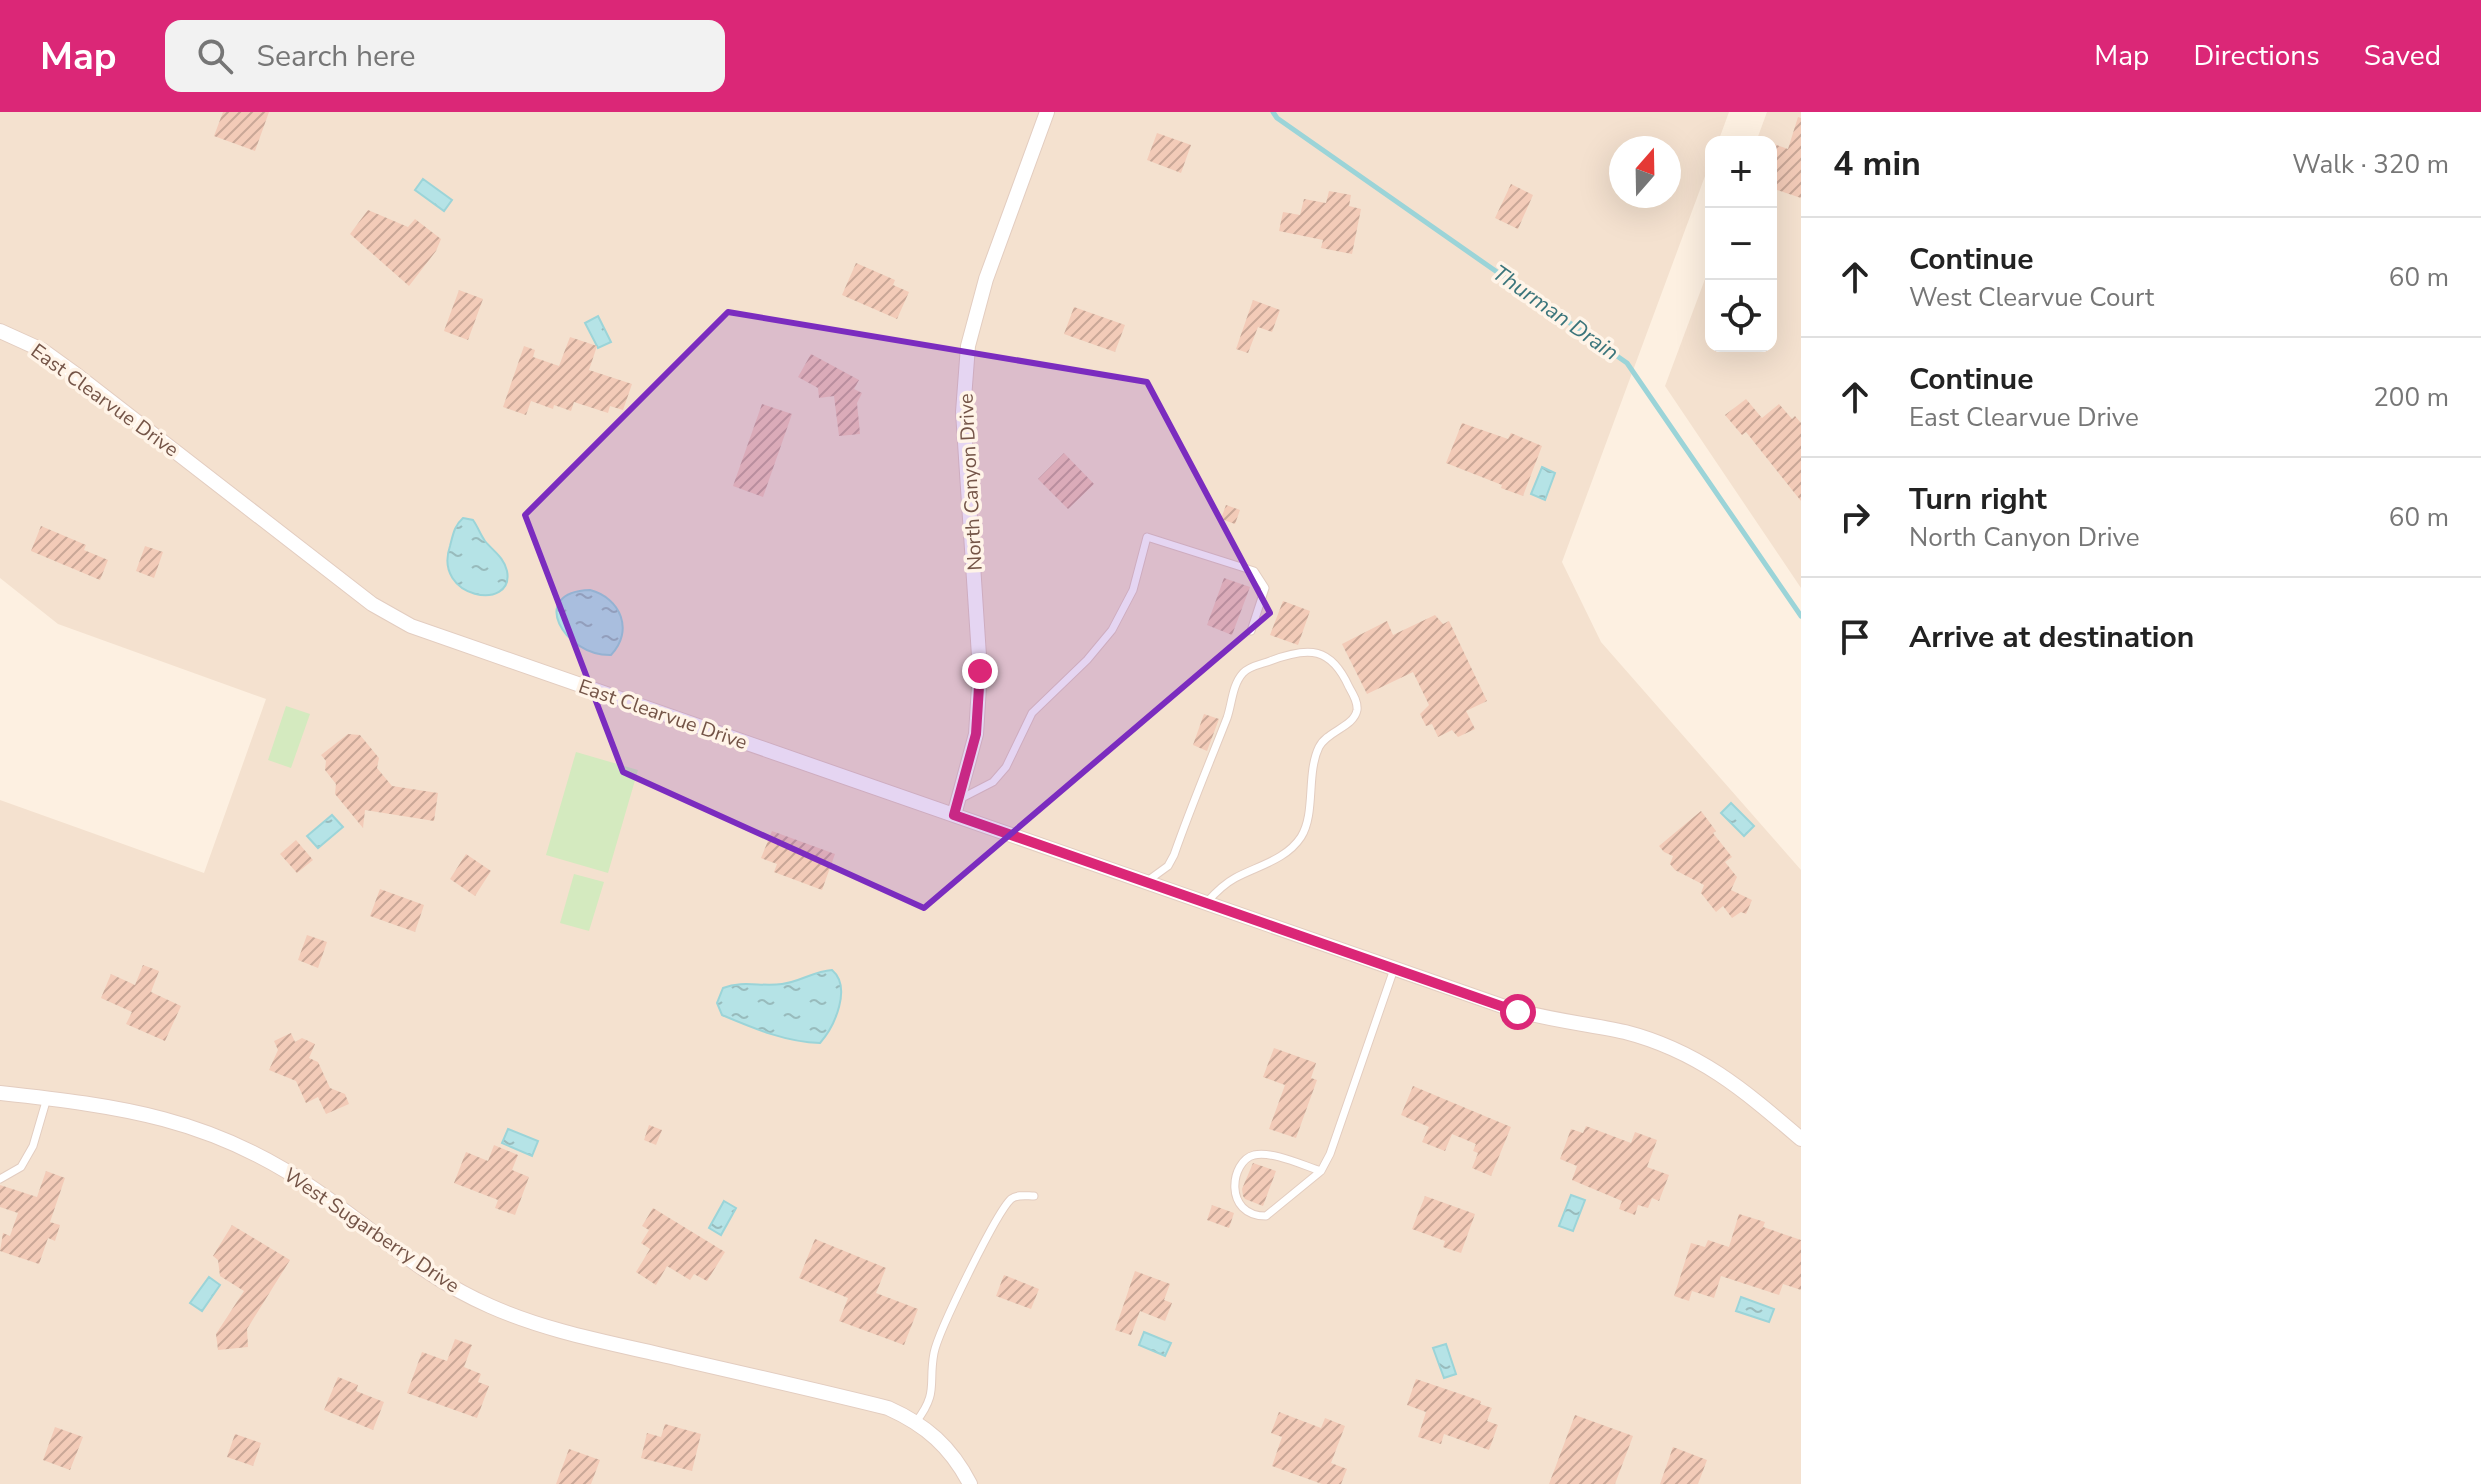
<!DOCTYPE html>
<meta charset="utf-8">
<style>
:root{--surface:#fff;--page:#f2f2f2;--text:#222;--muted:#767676;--line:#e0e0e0;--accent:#db2777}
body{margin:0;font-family:"Nunito Sans",sans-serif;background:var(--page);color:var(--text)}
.controls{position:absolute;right:24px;top:24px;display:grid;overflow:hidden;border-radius:16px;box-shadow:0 8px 32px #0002}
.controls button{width:72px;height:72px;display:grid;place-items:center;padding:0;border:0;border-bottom:2px solid var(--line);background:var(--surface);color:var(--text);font:40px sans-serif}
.compass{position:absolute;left:1609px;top:24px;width:72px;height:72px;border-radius:50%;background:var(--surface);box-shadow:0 8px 32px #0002;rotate:20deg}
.stop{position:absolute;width:24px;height:24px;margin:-18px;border:6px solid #db2777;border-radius:50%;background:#fff}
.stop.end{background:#db2777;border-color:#fff;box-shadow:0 2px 8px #0008}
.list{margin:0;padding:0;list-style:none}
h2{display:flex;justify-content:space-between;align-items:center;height:104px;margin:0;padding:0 32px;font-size:34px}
h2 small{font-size:26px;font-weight:400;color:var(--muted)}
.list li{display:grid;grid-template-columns:52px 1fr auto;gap:24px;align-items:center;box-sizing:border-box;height:120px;padding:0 32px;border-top:2px solid var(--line)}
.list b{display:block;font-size:30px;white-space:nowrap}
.list p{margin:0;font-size:26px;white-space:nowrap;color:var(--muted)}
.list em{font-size:26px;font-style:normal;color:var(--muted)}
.icon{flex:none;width:44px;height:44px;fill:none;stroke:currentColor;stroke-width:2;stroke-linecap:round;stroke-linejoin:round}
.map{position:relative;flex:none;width:1801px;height:1372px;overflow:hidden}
header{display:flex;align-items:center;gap:48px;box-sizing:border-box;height:112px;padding:0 40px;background:var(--accent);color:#fff}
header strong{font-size:38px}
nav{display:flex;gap:44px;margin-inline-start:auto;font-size:28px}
.search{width:560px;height:72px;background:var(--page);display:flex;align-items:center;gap:20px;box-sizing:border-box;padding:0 28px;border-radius:16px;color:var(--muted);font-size:30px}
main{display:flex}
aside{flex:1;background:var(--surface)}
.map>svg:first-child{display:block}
.residential{fill:#f4e1cf;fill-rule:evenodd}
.pitch{fill:#d4eabf}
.water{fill:url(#water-ripples);stroke:#9bd4d8;stroke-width:2}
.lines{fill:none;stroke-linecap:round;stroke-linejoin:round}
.stream{stroke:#9bd4d8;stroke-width:5}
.building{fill:url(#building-hatch)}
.service-casing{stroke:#e3cdc0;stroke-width:9}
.minor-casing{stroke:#e3cdc0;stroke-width:16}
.service{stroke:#fff;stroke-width:7}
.minor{stroke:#fff;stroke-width:14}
.route{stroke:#db2777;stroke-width:10}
.marked{fill:#7b2cbf;fill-opacity:0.2;stroke:#7b2cbf;stroke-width:6;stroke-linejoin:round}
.labels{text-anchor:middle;stroke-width:7;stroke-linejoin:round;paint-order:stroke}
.street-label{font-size:20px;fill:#745447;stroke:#fff4e8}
.water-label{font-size:22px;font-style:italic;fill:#3b757b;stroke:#fff4e8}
</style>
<header>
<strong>Map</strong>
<div class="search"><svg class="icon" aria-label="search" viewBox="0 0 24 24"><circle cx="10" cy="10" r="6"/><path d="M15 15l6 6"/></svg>Search here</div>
<nav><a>Map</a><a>Directions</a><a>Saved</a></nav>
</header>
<main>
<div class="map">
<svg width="1801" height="1372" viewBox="0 0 1801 1372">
<defs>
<pattern id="water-ripples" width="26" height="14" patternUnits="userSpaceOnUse" patternTransform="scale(2)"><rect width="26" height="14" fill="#b5e3e6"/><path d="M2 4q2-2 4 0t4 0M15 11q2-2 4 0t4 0" fill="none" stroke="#98bbbc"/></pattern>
<pattern id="building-hatch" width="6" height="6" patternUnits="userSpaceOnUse" patternTransform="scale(2)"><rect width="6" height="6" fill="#f3cbb8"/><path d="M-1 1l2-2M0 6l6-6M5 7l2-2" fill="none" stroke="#c9a797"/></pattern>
</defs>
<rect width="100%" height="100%" fill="#fdf0e1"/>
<!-- residential -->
<path class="residential" d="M0 0H1729L1718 30H1711V48L1562 450 1601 530 1801 758V1372H0V688L204 761 266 587 58 512 0 466ZM1621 36H1669V84H1621Z
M1767 0H1801V476L1665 274 1711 151V234H1771V30H1756Z"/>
<!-- pitch -->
<path class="pitch" d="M286 594 310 602 291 656 268 648Z
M576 640 638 658 608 761 546 743Z
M574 762 604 770 589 819 560 811Z"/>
<!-- water -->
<path class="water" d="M423 67 452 88 444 99 415 78Z
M598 204 611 230 598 236 585 211Z
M1542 355 1555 361 1545 388 1531 382Z
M463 406 473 408C478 415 480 422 485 429 493 439 504 445 507 459 515 500 432 487 450 434 453 423 454 414 463 406Z
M590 478C621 486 634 519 611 543 564 544 527 480 590 478Z
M1731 691 1754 714 1744 724 1721 701Z
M332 703 343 715 318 736 307 724Z
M832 858C852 875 835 914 820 931 785 930 753 916 722 903L717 891 723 876C743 868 761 875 782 872 800 870 814 859 832 858Z
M508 1017 538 1029 532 1044 502 1031Z
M1571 1083 1585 1088 1573 1119 1559 1114Z
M724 1089 736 1096 721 1123 709 1116Z
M209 1165 220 1173 202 1199 190 1191Z
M1741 1185 1774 1197 1769 1210 1736 1199Z
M1144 1220 1171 1231 1165 1244 1139 1233Z
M1446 1232 1456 1262 1444 1266 1433 1236Z"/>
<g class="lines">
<!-- stream -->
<path class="stream" d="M1273 0 1277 6 1627 251 1801 504"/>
</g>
<!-- building -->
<path class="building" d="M223 0H269L255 39 214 24Z
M1798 5 1801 6V86L1771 76V41L1774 32 1788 37Z
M1157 21 1191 33 1181 61 1147 48Z
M1511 72 1533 83 1518 117 1495 106Z
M1329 79 1351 83 1349 94 1361 97 1352 142 1321 136 1323 128 1279 119 1283 100 1300 103 1304 87 1326 91Z
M368 98 408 115 415 107 441 127 436 139 409 174 350 122Z
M856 151 895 168 893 173 909 180 897 207 842 183Z
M459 178 483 187 468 228 444 219Z
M1253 188 1280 198 1272 220 1258 215 1248 241 1236 237Z
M1074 195 1125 213 1115 240 1064 222Z
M570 225 597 234 589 258 632 272 623 298 610 294 608 301 574 290 571 299 554 293 553 297 531 289 526 303 503 295 524 234 535 238 533 245 559 254Z
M811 242 859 268 854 277 862 281 857 291 860 322 839 324 834 284 819 286 818 276 798 265Z
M1746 287 1762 306 1779 292 1792 307 1795 304 1801 311V389L1746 320 1742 323 1725 303Z
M762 292 792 302 763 385 733 374Z
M1462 311 1508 327 1511 321 1542 334 1523 384 1501 376 1502 373 1446 351Z
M1064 341 1094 372 1068 397 1038 367Z
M1226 393 1240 398 1235 412 1221 407Z
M41 414 86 433 84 438 108 448 100 468 31 439Z
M145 434 163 440 154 466 136 459Z
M1224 466 1250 475 1232 523 1207 513Z
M1283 489 1310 499 1298 533 1270 523Z
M1435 503 1443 512 1449 509 1487 589 1466 599 1475 617 1458 625 1452 618 1438 625 1432 612 1426 614 1420 602 1429 593 1413 560 1367 582 1342 532 1387 509 1393 523Z
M1204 602 1219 607 1207 639 1193 633Z
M348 622 360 623 379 646 377 656 392 674 438 681 434 709 365 698 363 716 335 682 336 672 325 658 326 649 321 643Z
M1701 699 1716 719 1713 721 1732 745 1725 750 1737 765 1731 778 1752 788 1746 802 1741 800 1732 806 1723 794 1716 800 1701 781 1704 773 1675 758 1670 752 1673 744 1664 740 1659 734Z
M772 719 835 742 822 778 774 760 777 752 761 746Z
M296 728 313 748 297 761 280 742Z
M466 742 491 759 475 784 450 767Z
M380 777 424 793 415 820 370 804Z
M307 823 327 830 318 856 298 848Z
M143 853 159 859 151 880 181 894 165 929 126 912 132 900 101 886 111 862 135 873Z
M291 921 295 930 302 926 315 932 309 946 318 950 330 976 345 982 349 992 326 1002 318 985 306 991 296 969 269 958 278 938 274 929Z
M1274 936 1316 951 1311 966 1317 968 1296 1026 1269 1017 1285 973 1263 965Z
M1413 974 1511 1015 1491 1064 1472 1056 1478 1041 1473 1039 1476 1032 1452 1022 1445 1039 1422 1030 1429 1015 1401 1003Z
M649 1013 662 1018 656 1033 644 1028Z
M1586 1014 1631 1031 1635 1020 1657 1028 1647 1055 1669 1063 1659 1089 1652 1086 1648 1096 1638 1093 1635 1103 1619 1097 1622 1089 1572 1068 1577 1054 1560 1047 1571 1017 1583 1021Z
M494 1033 518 1043 512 1058 529 1065 515 1103 495 1096 498 1088 454 1071 466 1040 488 1049Z
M1253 1051 1276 1059 1263 1094 1245 1087 1243 1084 1242 1077Z
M46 1059 65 1066 50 1110 60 1113 55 1129 48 1126 39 1152 0 1139 3 1121 10 1124 18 1101 0 1095V1073L37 1085Z
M1425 1084 1475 1102 1461 1141 1443 1135 1445 1129 1412 1117Z
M1212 1093 1234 1101 1229 1116 1207 1108Z
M653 1096 725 1140 707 1169 694 1162 690 1168 667 1154 656 1173 636 1160 650 1137 641 1131 649 1118 642 1114Z
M1739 1102 1765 1110 1763 1115 1801 1128V1178L1783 1172 1779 1183 1721 1164 1714 1186 1692 1179 1689 1189 1674 1184 1691 1131 1705 1135 1708 1128 1729 1135Z
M232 1113 290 1148 247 1217 248 1235 218 1238 216 1222 244 1179 220 1164 218 1148 213 1144Z
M815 1127 886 1156 876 1181 918 1197 904 1233 839 1209 848 1186 799 1166Z
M1135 1159 1170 1172 1164 1188 1172 1191 1165 1209 1140 1199 1131 1223 1115 1218Z
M1004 1163 1039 1177 1031 1197 996 1184Z
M455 1227 472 1233 464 1255 481 1262 478 1270 489 1274 477 1306 407 1281 422 1240 447 1249Z
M338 1265 358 1273 356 1279 384 1290 373 1318 324 1298Z
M1416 1267 1481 1289 1480 1292 1492 1296 1487 1309 1498 1313 1489 1338 1444 1322 1441 1332 1418 1325 1426 1300 1407 1293Z
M1279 1300 1321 1316 1325 1306 1345 1314 1331 1351 1347 1357 1341 1372H1322L1272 1354 1282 1325 1271 1321Z
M1575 1303 1633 1324 1615 1372H1549Z
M665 1312 701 1322 692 1359 641 1346 647 1321 661 1325Z
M55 1315 83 1325 70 1358 43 1348Z
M235 1322 261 1331 253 1354 227 1345Z
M1673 1335 1707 1348 1698 1372H1660Z
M569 1337 600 1348 591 1372H556Z"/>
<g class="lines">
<defs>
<path id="service" d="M960 687 993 670 1006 655 1032 601 1087 548 1112 518 1133 478 1147 425 1254 459 1265 476 1251 519
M1146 770 1168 754 1174 743C1190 697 1209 652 1227 606 1232 592 1232 573 1243 561 1249 554 1262 552 1270 549 1309 534 1331 535 1349 575 1353 582 1358 590 1357 598 1354 615 1327 619 1319 635 1306 662 1316 701 1301 725 1286 748 1257 754 1235 766 1224 772 1215 781 1207 790
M1321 1059C1302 1053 1273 1039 1254 1043 1230 1049 1223 1104 1266 1104L1321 1059 1330 1042 1394 857
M0 1067 21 1055 33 1034 47 986
M916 1310C939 1280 928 1272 934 1241 938 1220 996 1101 1011 1087 1017 1082 1027 1084 1034 1084"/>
<path id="minor" d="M0 219 42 238 78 264 372 492 411 514 1505 895C1545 908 1585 911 1625 920 1699 939 1745 979 1801 1027
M954 703 976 622 980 559 963 300 968 234 986 167 1047 0
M0 981C120 994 212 1006 314 1077 373 1117 423 1165 490 1194 544 1218 601 1229 658 1242 735 1260 812 1277 888 1296 926 1313 951 1335 970 1372"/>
</defs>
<!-- service casing -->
<use href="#service" class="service-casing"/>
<!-- minor casing -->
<use href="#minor" class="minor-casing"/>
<!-- service -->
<use href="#service" class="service"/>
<!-- minor -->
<use href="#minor" class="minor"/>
</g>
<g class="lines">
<!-- route -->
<path class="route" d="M980 559 976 622 954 703 1518 900"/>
</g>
<!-- marked area -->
<path class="marked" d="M728 200 1147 270 1270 501 924 796 623 660 525 403Z"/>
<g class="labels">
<!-- street labels -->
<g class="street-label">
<text transform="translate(105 288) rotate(36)" y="7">East Clearvue Drive</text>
<text transform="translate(970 370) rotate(-93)" y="7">North Canyon Drive</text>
<text transform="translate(663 602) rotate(19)" y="7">East Clearvue Drive</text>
<text transform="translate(372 1118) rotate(34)" y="7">West Sugarberry Drive</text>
</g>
<!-- water labels -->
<g class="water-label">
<text transform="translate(1556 200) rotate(35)" y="8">Thurman Drain</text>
</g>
</g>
</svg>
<div class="controls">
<button>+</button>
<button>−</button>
<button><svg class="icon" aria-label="locate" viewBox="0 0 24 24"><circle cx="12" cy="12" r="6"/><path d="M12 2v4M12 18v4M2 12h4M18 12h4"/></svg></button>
</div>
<svg class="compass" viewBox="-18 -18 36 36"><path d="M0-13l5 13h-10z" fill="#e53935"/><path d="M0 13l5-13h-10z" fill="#767676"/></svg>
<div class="stop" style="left:1518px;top:900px"></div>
<div class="stop end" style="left:980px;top:559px"></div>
</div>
<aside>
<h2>4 min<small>Walk · 320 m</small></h2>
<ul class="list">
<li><svg class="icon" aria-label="ahead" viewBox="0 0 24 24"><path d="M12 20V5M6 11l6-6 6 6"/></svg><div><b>Continue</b><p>West Clearvue Court</p></div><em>60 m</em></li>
<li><svg class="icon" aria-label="ahead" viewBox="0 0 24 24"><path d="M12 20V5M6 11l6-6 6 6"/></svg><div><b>Continue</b><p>East Clearvue Drive</p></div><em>200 m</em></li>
<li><svg class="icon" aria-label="right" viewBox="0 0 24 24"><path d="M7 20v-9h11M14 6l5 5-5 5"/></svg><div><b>Turn right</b><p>North Canyon Drive</p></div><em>60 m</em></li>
<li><svg class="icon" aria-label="arrive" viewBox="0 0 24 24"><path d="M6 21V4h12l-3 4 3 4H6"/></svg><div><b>Arrive at destination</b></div></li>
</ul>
</aside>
</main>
